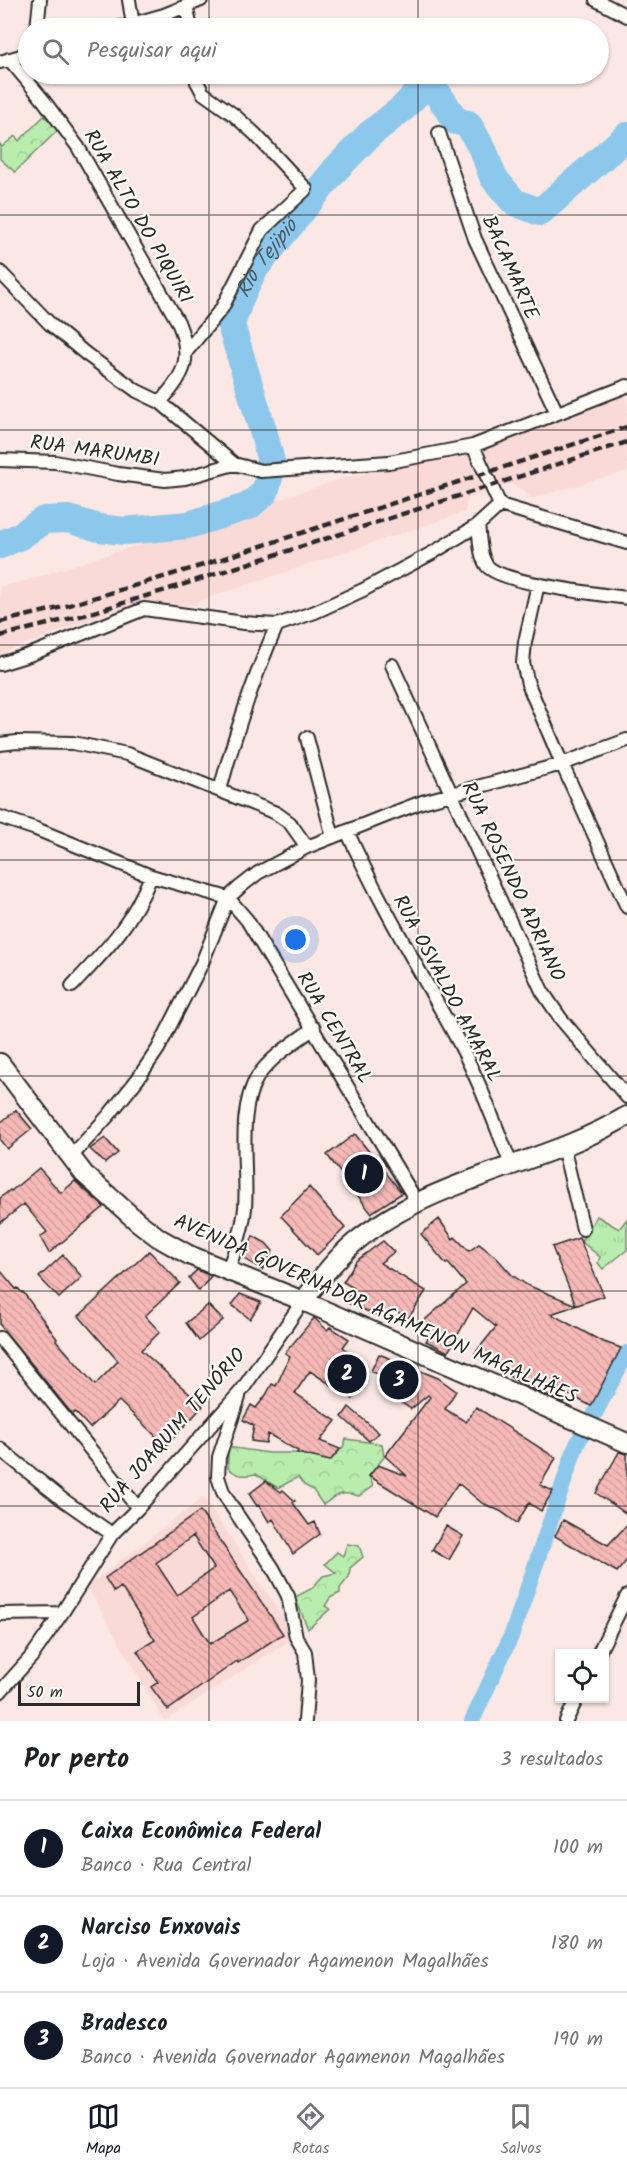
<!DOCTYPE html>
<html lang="pt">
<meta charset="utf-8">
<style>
:root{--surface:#fff;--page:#f6f6f6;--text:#202124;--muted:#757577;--line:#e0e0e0;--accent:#111827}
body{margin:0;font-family:Kalam,sans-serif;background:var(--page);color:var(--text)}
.controls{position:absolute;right:18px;bottom:18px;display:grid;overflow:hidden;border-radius:0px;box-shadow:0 2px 4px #0004}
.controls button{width:54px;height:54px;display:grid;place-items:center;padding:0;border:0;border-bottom:2px solid var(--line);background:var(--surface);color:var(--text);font:30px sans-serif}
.scale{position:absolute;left:18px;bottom:15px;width:122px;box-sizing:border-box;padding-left:6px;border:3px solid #2b2b2b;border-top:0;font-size:16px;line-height:21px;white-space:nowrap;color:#2b2b2b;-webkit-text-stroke:4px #fdfcf7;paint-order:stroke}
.you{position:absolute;left:296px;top:940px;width:21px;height:21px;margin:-15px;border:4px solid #fff;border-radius:50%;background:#1a73e8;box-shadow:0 0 0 9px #1a73e833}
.badge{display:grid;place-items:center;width:39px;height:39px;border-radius:50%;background:var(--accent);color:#fff;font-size:20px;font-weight:700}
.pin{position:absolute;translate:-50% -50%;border:3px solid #fff;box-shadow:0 2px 6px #0006}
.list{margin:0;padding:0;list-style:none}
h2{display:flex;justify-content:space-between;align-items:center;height:78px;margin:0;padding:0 24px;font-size:26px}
h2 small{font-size:20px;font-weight:400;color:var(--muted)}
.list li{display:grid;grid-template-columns:39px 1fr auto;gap:18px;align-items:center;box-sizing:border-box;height:96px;padding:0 24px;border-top:2px solid var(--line)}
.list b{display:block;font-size:22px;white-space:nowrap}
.list p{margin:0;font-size:20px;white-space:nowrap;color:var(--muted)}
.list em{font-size:20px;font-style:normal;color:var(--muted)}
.icon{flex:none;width:33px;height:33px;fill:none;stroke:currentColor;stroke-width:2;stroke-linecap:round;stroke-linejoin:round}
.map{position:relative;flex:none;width:627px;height:1721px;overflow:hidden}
.search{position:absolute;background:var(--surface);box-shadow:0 2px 4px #0004;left:18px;right:18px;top:18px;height:66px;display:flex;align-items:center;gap:15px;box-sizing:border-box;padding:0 21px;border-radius:33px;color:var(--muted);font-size:22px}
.sheet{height:366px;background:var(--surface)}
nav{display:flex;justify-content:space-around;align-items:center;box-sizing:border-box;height:84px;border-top:2px solid var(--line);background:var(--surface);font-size:16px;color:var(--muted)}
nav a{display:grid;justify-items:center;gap:3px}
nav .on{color:var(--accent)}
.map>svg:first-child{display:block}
.built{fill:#fadad7}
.grass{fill:url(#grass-tufts);stroke:#728c6c;stroke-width:1.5}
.forest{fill:url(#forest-crowns);stroke:#728c6c;stroke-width:1.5}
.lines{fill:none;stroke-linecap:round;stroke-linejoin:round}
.canal{stroke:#8bc8eb;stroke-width:16}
.river{stroke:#8bc8eb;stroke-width:28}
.building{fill:url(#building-back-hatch);stroke:#2b2b2b;stroke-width:1.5;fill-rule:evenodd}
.street-casing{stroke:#2b2b2b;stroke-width:16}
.secondary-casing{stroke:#2b2b2b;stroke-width:22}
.street{stroke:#fdfcf7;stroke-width:12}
.secondary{stroke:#fdfcf7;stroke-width:18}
.rail{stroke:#2b2b2b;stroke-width:4.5;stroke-dasharray:9 4.5;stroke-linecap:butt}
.grid{fill:none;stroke:#2b2b2b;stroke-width:1.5;stroke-opacity:0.55}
.labels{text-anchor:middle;stroke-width:4.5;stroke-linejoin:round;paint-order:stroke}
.street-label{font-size:20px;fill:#2b2b2b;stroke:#fdfcf7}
.water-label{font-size:21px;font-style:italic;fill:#485a65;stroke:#fdfcf7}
</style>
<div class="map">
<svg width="627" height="1721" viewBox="0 0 627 1721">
<defs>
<pattern id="grass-tufts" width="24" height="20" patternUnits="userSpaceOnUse" patternTransform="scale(1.5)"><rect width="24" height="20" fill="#b9edae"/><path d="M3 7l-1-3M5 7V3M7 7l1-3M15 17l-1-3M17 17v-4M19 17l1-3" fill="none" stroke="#9fcb96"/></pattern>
<pattern id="forest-crowns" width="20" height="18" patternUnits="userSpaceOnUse" patternTransform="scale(1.5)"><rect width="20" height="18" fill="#b9edae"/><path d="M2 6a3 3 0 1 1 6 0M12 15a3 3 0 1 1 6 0" fill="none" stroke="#9fcb96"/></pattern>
<pattern id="building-back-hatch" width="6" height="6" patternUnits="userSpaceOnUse" patternTransform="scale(1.5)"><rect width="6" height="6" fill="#f6b9b8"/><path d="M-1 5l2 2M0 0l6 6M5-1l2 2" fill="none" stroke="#d39f9e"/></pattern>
</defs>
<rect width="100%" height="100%" fill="#fbe8e4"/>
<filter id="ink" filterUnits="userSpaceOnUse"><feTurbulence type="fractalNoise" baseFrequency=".0167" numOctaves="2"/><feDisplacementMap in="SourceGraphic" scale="12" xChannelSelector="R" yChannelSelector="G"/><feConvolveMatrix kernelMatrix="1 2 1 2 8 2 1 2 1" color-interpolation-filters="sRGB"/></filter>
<g filter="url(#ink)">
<!-- built -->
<path class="built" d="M627 393V471L533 498 511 484 468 498 465 512 199 601 198 605 141 604 117 609 0 654V586L22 582 345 478 461 454Z
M204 1497 296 1637 164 1721 87 1586Z"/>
<!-- grass -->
<path class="grass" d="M597 1216 619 1229 627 1219V1250L603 1269 598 1263 600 1257 581 1241Z"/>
<!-- forest -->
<path class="forest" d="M44 116 59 129 15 172 0 159V144L2 147 15 136 19 141Z
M346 1439 382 1444 384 1457 369 1476 373 1486 359 1496C342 1491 337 1494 323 1505L313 1490 304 1485 298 1477 278 1488 256 1474C244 1476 238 1477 228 1468V1447L268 1453H297L330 1461 343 1447Z
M347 1544 359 1546 363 1557 350 1568 349 1577 340 1588V1593L330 1598 325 1606 330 1609 308 1629 295 1597 311 1589 323 1576 336 1573 325 1564 337 1552 343 1556Z"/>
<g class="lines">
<!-- canal -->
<path class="canal" d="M595 1413 627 1353
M472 1721 512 1634 575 1449 580 1438"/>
<!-- river -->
<path class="river" id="s1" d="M0 545 20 536 44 520 68 519 99 528 124 531 188 525 249 506 265 492 272 466 264 434 231 325 240 298 255 268 336 169 370 134 403 108 425 85 438 94 456 121 468 124 484 152 493 177 514 202 540 212 627 136"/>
</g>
<!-- building -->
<path class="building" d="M16 1110 32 1129 7 1149 0 1140V1123Z
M355 1134 402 1193 371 1213 327 1155Z
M105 1138 118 1153 105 1163 90 1149Z
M39 1168 61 1193 75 1181 104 1207 49 1253 40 1237 47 1232 24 1204 0 1223V1198L10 1190 11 1191Z
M309 1187 345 1228 317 1255 281 1216Z
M439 1219 453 1239 455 1237 469 1251 479 1244 496 1257 512 1275 527 1285 576 1305 552 1247 579 1238 604 1296 551 1314 601 1341 621 1348 591 1406 568 1394 563 1403 521 1384 475 1353 496 1327 473 1308 448 1352 426 1341 431 1334 418 1326 466 1284 448 1263 446 1264 421 1234Z
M253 1236 266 1243 273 1251 262 1270 244 1258Z
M383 1241 394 1252 380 1263 426 1291 408 1319 393 1309 388 1320 345 1302 354 1288 343 1282 356 1261Z
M149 1251 180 1283 145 1316 160 1332 141 1350 203 1406 166 1446 119 1401 90 1428 75 1412 72 1414 0 1325V1270L16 1289 18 1288 22 1293 23 1292 57 1339 56 1340 95 1385 118 1361 79 1316Z
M63 1255 82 1277 59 1298 39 1277Z
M197 1270 211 1276 199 1291 189 1278Z
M240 1294 261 1302 250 1319 232 1305Z
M208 1305 223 1320 199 1341 186 1323Z
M314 1318 327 1330 330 1327 349 1339 343 1347 366 1366 353 1399 310 1371 295 1393 336 1421 320 1441 340 1449 330 1461 297 1453 298 1451 268 1434 266 1443 251 1441 254 1426 243 1420 251 1405 256 1408 266 1395 272 1384 276 1386 290 1356 285 1353Z
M379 1354 438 1378 456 1391 445 1409 466 1422 476 1407 556 1458 540 1485 553 1491 541 1511 529 1503 517 1523 500 1511 482 1503 458 1483 435 1517 369 1476 378 1465 407 1476 385 1456 430 1397 428 1395 411 1409 399 1401 407 1389 371 1371Z
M349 1407 379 1433 369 1441 342 1417Z
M619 1452 627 1454V1514L596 1493Z
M266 1481 281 1492 283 1490 295 1501 293 1503 309 1525 315 1522 320 1534 293 1554 273 1519 269 1522 259 1505 257 1506 249 1494Z
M200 1511 283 1634 238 1663 237 1661 168 1710 151 1687 158 1682 137 1651 155 1640 121 1587 114 1592 105 1578ZM193 1536 214 1568 177 1595 156 1563ZM229 1591 249 1620 210 1644 193 1617Z
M563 1520 608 1545 627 1525V1560L617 1572 555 1536Z
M446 1526 463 1536 449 1560 432 1550Z"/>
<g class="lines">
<defs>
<path id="street" d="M129 0 133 25
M596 0 627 16
M186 6 191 28
M37 28 40 0
M118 28 164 15 201 0
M9 59 44 101 78 147 178 322C193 358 185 375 160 402
M0 62 28 54
M439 133 475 239 557 413
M0 272 51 325 86 354 137 391 160 402 234 464
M186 352 222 308 262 230 306 189 255 134 234 115 203 93 197 82 196 74
M473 446 500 505
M0 460 55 462 118 474 165 480 185 478 234 464 261 471 389 462 473 446 627 386
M478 525C480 538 479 555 487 566 503 584 600 594 627 598
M538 584 525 642 523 663 528 684 562 764 627 907
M0 664 29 655 144 609 244 623 277 625 315 612 363 590 434 552 478 525 500 505 627 543
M392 665 542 991 561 1019 627 1097
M307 738 333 837
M0 744 17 742 73 743 127 754 276 813 290 823 307 847
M220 790C235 734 253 679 277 625
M0 817 36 829 151 876 228 898 247 920 417 1202
M347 831C378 900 416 964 452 1030 476 1072 493 1119 511 1164
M72 986C107 949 132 924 151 876
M563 1146 583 1229
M70 1158 109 1115 137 1080 158 1049 202 963 228 898 240 887 258 873 307 847 388 815 422 802 562 764 627 740
M228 1270C235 1250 243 1229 245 1208 248 1169 236 1110 258 1076 272 1056 295 1042 314 1028
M0 1338 138 1508
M239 1397 219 1457 218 1477 223 1492 232 1507 273 1568 288 1596 296 1637 305 1652 308 1680 305 1721
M0 1449 62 1499 112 1534
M0 1614 62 1613
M598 1654 627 1596
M0 1692 32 1656 62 1613 112 1534 138 1508 242 1390 303 1301
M566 1721 577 1698"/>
<path id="secondary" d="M0 1063 84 1174 138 1222 159 1238 189 1255 303 1301 627 1443
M303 1301C319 1281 335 1259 354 1243 434 1176 541 1167 627 1116"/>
</defs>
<!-- street casing -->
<use href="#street" class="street-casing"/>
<!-- secondary casing -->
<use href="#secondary" class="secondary-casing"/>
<!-- street -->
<use href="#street" class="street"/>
<!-- secondary -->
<use href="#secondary" class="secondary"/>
<!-- rail -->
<path class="rail" d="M0 622 63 607 200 566 627 427
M0 636 84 615 169 589 627 442"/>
</g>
</g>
<!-- grid -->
<path class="grid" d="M209 0V28M418 0V28M209 74V1721M418 74V1721M0 215H627M0 430H627M0 645H627M0 860H627M0 1076H627M0 1291H627M0 1506H627"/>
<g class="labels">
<!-- street labels -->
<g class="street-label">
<text transform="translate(139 216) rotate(60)" y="7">RUA ALTO DO PIQUIRI</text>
<text transform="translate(511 267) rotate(66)" y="7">BACAMARTE</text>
<text transform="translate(95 450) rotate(8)" y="7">RUA MARUMBI</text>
<text transform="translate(514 881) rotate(65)" y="7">RUA ROSENDO ADRIANO</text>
<text transform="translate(448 988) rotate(62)" y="7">RUA OSVALDO AMARAL</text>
<text transform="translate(335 1027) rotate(59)" y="7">RUA CENTRAL</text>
<text transform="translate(376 1308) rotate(24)" y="7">AVENIDA GOVERNADOR AGAMENON MAGALHÃES</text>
<text transform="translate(172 1430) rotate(-49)" y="7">RUA JOAQUIM TENÓRIO</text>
</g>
<!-- water labels -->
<g class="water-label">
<text dy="7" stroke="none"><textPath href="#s1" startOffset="532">Rio Tejipió</textPath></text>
</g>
</g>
</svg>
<div class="controls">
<button><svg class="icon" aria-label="locate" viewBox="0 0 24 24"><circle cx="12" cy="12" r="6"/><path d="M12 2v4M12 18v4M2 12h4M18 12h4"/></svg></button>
</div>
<div class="scale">50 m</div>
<div class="you"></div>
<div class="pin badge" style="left:364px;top:1174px">1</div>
<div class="pin badge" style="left:347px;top:1374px">2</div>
<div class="pin badge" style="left:399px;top:1380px">3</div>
<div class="search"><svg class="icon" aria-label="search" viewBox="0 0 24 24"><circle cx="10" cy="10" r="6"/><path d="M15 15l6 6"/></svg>Pesquisar aqui</div>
</div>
<section class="sheet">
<h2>Por perto<small>3 resultados</small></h2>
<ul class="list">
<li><span class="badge">1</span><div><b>Caixa Econômica Federal</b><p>Banco · Rua Central</p></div><em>100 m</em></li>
<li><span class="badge">2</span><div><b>Narciso Enxovais</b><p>Loja · Avenida Governador Agamenon Magalhães</p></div><em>180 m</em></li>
<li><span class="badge">3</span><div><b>Bradesco</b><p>Banco · Avenida Governador Agamenon Magalhães</p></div><em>190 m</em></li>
</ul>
</section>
<nav>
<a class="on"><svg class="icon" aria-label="map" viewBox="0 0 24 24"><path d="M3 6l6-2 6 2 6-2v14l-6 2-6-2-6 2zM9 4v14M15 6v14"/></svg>Mapa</a>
<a><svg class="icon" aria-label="directions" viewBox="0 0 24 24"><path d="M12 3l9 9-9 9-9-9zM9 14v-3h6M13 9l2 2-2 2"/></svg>Rotas</a>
<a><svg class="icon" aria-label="saved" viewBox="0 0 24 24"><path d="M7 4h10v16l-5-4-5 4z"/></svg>Salvos</a>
</nav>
